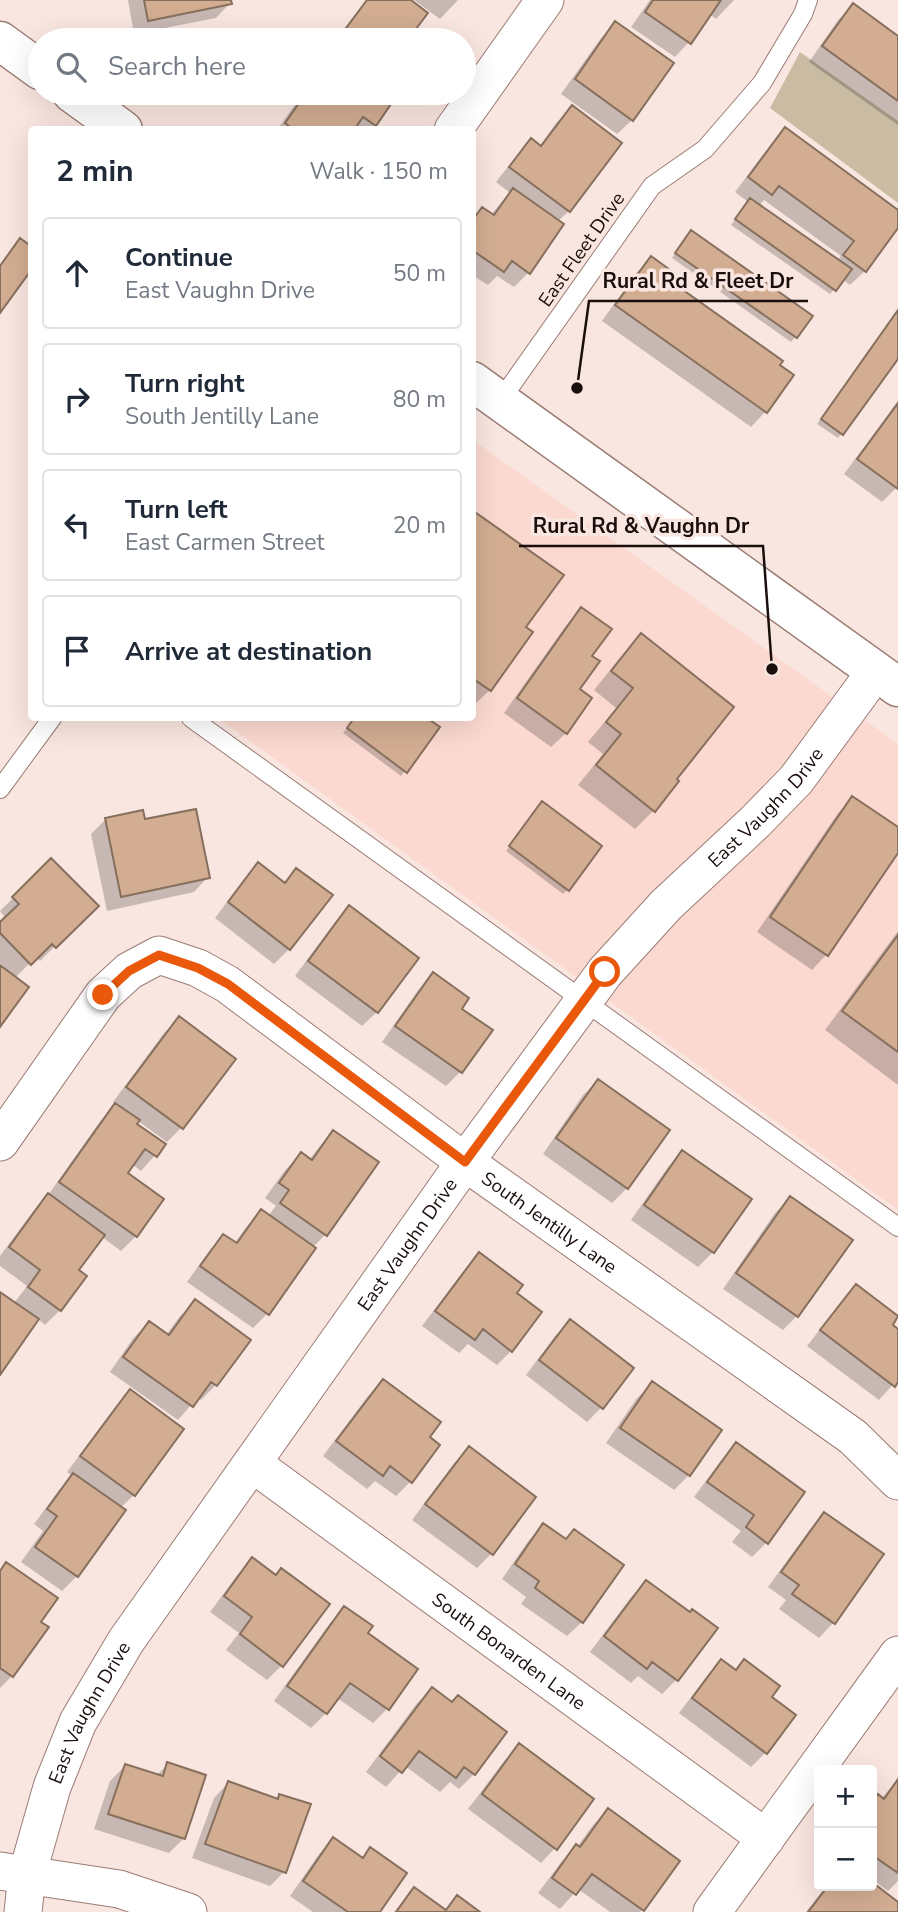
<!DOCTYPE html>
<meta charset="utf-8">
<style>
:root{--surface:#fff;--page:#f6f6f7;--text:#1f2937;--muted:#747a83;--line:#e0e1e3}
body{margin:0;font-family:"Nunito Sans",sans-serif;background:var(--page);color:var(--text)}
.controls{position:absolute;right:21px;bottom:21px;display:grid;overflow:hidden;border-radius:7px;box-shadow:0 7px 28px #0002}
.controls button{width:63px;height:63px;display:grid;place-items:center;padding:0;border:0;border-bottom:2px solid var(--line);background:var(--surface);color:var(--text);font:35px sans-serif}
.stop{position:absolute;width:21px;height:21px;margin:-16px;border:5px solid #ea580c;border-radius:50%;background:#fff}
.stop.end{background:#ea580c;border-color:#fff;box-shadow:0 2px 7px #0008}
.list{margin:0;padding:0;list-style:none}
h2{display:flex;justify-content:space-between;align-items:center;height:91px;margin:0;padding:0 28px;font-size:30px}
h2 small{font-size:23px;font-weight:400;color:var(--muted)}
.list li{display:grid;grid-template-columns:46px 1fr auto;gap:21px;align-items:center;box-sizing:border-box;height:112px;margin:0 14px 14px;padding:0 14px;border:2px solid var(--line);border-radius:7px}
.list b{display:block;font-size:26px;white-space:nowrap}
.list p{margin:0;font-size:23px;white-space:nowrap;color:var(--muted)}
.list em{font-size:23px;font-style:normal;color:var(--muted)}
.icon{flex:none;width:38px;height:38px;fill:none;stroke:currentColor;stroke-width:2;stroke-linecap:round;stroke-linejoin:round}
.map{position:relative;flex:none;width:898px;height:1912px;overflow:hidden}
.search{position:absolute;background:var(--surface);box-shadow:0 7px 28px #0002;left:28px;top:28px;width:448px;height:77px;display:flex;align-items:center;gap:18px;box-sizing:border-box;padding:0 24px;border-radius:38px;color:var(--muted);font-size:26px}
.panel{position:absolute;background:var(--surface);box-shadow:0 7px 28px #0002;left:28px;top:126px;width:448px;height:595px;border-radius:7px}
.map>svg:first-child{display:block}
.built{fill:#fbd9d0}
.green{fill:#cabca3}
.shadow{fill:#0003;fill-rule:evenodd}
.building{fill:#d2ad92;stroke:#876f5d;stroke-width:2}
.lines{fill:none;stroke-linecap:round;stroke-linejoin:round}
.service-casing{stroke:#9a7c74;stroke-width:20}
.minor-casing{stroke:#9a7c74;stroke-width:39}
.secondary-casing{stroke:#9a7c74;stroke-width:41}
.service{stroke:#fff;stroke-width:18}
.minor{stroke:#fff;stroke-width:37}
.secondary{stroke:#fff;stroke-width:38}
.route{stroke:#ea580c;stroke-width:9}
.labels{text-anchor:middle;stroke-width:7;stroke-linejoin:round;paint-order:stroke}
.street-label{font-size:19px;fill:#1b0f0d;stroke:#fae6e0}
.leader{fill:none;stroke:#1b0f0d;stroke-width:2.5}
.callout-dot{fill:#1b0f0d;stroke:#fae6e0;stroke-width:2.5}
.callout-label{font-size:21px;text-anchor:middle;font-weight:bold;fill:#1b0f0d;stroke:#fae6e0;stroke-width:7;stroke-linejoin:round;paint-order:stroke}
</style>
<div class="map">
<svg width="898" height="1912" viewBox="0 0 898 1912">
<rect width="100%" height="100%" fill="#fae6e0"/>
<!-- built -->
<path class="built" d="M473 440 898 744V1210L218 718H472Z"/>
<!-- green -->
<path class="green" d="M800 52 898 121V203L770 108Z"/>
<!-- shadow -->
<path class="shadow" d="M128 0H230V3L216 18 134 34Z
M368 0H408L411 33 421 40H335L357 12Z
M414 0H458L440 19Z
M650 0H734L716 19 709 14 689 42 675 57 631 27Z
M853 5 898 38V125L809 62 838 20Z
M615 24 632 120 617 134 561 94 601 38Z
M303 93H394L390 97 374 125 370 130H277Z
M572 108 569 211 558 221 528 273 514 287 497 276 488 285 472 275V219L482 209 491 215 499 205 510 193 496 182 517 155 531 140 539 147 557 122Z
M785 129 898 212V225L865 271 850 285 842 279 830 294 731 225 748 202 735 192 771 144ZM764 200 841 256 837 261 759 206Z
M687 236 811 316 795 337 791 342 672 258Z
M651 259 669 282 792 376 765 412 751 427 602 321 636 273Z
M898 311V356L838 438 817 424Z
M898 401V486L882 502 844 474Z
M472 512 523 627 490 690 472 707Z
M582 610 590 657 566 733 551 747 504 713 567 624Z
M641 635 674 779 677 781 653 811 635 829 578 785 603 754 588 742 616 708 594 690 623 654Z
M355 718H424L438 728 401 776 343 733Z
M853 798 898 829V850L826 955 812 970 757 932 838 813Z
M538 808 568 889 563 894 506 851Z
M105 820 144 822 208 877 194 892 107 911 91 834Z
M51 860 96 906 40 961 36 957 15 978 0 1024V967L6 972 7 970 0 963V925L6 919 0 911Z
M258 865 283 883 297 870 330 896 289 949 274 964 215 918 244 879Z
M349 908 377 1012 362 1026 295 976 335 922Z
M898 931V1085L825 1030Z
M434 975 460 1009V1072L446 1086 382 1042 419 989Z
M179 1018 181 1128 167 1142 138 1121 135 1124 164 1145 141 1171 132 1164 125 1173 136 1236 121 1251 102 1237 77 1270 85 1276 60 1310 45 1325 38 1319 0 1372V1294L14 1303 27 1286 0 1266V1256L34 1210 46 1198 101 1120 116 1105 113 1102 164 1033Z
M598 1081 627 1188 612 1203 543 1154 583 1095Z
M333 1132 376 1163 325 1235 312 1248 313 1249 267 1314 253 1328 187 1282 209 1251 223 1236 234 1244 247 1226 261 1212 268 1216 276 1206 265 1198 286 1169 301 1154 309 1160 319 1147Z
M682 1152 713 1252 698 1267 631 1220 668 1167Z
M790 1198 797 1316 783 1330 723 1289 775 1213Z
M479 1254 514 1293 511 1351 497 1365 468 1344 459 1353 422 1326 465 1269Z
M856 1286 891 1326 898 1331V1379L879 1400 807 1346 842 1301Z
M195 1302 216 1385 201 1400 198 1397 178 1420 110 1372 134 1337 149 1323 166 1335 180 1316Z
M570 1321 602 1407 587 1422 526 1375 555 1336Z
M383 1381 428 1437 411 1481 396 1496 375 1481 367 1489 323 1456 368 1396Z
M652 1384 720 1430 689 1475 674 1490 606 1443 637 1398Z
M131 1392 182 1430 134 1495 120 1508 123 1510 77 1576 62 1591 21 1562 43 1531 34 1524 59 1490 72 1476 67 1472 116 1406Z
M737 1444 767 1542 752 1557 732 1542 741 1531 694 1497 722 1459Z
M469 1449 491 1554 477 1568 412 1520 454 1463Z
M824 1514 882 1555 833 1623 819 1638 779 1609 786 1600 768 1587 810 1529Z
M544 1525 582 1622 567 1636 521 1604 526 1597 502 1579 529 1540Z
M252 1560 275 1576 281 1570 282 1665 267 1680 226 1650 239 1633 210 1612 238 1574Z
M6 1565 39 1622 12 1676 0 1688V1571Z
M646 1582 676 1680 662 1694 638 1676 631 1683 590 1652 632 1596Z
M345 1608 366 1633 387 1709 373 1723 337 1698 326 1713 311 1728 274 1701 330 1623Z
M721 1662 769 1698 765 1753 751 1767 679 1713 707 1676Z
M432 1689 451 1704 505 1732 474 1774 459 1789 450 1782 440 1792 405 1766 386 1787 366 1772 417 1703Z
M519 1746 555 1848 541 1863 468 1809 505 1760Z
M168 1764 184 1838 169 1853 94 1829 110 1781 125 1766 156 1776Z
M898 1779V1881L888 1891 872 1879V1803L878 1796 881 1799Z
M228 1783 276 1800 280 1796 284 1872 270 1886 192 1858 214 1798Z
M608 1810 678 1861 640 1912H610L578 1889 560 1909 538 1893 562 1861 577 1847 593 1825Z
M333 1840 361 1859 371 1850 378 1912H313L290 1896 319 1854Z
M872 1884 898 1904V1912H806L826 1886H872Z
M414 1889 444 1911 457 1898 477 1912H394Z"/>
<!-- building -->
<path class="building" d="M144 0H231L232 4 148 21Z
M367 0H411L428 13 413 33 424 40H348L341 35Z
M653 0H721L691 44 645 12Z
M853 3 898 36V101L822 46Z
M615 21 674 63 633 121 575 79Z
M306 93H387L395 98 376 126 363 117 354 130H294L285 123Z
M572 105 622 143 570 212 509 167 531 138 541 146Z
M785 127 898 210V228L866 272 843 255 854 241 779 186 772 195 748 177Z
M513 188 564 224 530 274 512 261 504 272 472 250V221L482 207 494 215Z
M750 198 852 269 836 291 735 219Z
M691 230 813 316 797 338 675 253Z
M20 238 32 247V269L0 313V266Z
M651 256 677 275 672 282 783 361 780 365 794 375 767 413 615 305Z
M898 310V359L843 435 821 419Z
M898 403V489L857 459Z
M472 510 564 575 526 627 533 632 491 691 472 678Z
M581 607 612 629 592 656 600 661 580 689 592 698 567 734 517 698Z
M641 633 734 707 677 779 679 781 655 812 596 765 621 734 606 722 633 688 611 671Z
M354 718H427L440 727 407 773 347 728Z
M852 796 898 827V853L828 956 770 917Z
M542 801 602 846 569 891 509 846Z
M196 809 210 878 121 897 105 818 143 810 145 819Z
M51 858 99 906 56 948 52 944 31 965 0 933V922L19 904 12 897Z
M258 862 285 883 296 868 333 895 290 950 228 902Z
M349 905 419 958 378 1013 308 961Z
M898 935V1052L842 1011Z
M0 965 29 987 0 1027Z
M433 972 469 998 462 1009 493 1030 462 1073 395 1026Z
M179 1016 236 1059 183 1129 126 1087Z
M598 1079 670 1130 628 1189 556 1138Z
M115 1103 140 1120 137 1124 166 1144 157 1157 145 1149 128 1173 164 1199 137 1237 59 1182Z
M333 1130 379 1162 327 1236 280 1203 289 1190 279 1183 301 1152 312 1160Z
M682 1150 752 1199 714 1253 644 1205Z
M48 1193 105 1235 79 1270 87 1276 61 1311 28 1287 40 1270 9 1247Z
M790 1196 853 1240 798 1317 736 1273Z
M261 1209 316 1248 269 1315 200 1266 223 1234 237 1243Z
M479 1252 523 1285 517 1293 542 1312 512 1352 483 1329 475 1340 435 1311Z
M856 1284 898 1316 893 1325 898 1329V1382L895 1387 820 1330Z
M0 1292 39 1319 0 1375Z
M195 1299 251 1340 217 1386 211 1382 193 1407 123 1357 149 1321 169 1335Z
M570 1319 634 1368 603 1409 539 1360Z
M383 1379 441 1422 430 1437 440 1445 412 1483 390 1466 383 1476 336 1441Z
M652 1381 722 1430 690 1476 620 1428Z
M130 1389 184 1429 135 1496 80 1456Z
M736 1442 805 1492 768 1544 746 1527 754 1515 707 1482Z
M469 1446 536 1497 493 1555 425 1504Z
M73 1473 126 1510 78 1577 35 1547 57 1516 47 1509Z
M824 1512 884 1554 835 1624 792 1594 799 1585 781 1572Z
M543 1523 566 1539 574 1529 624 1565 583 1623 535 1588 539 1581 515 1564Z
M252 1557 276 1575 281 1568 330 1604 283 1667 240 1634 252 1617 224 1596Z
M6 1562 58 1598 41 1622 49 1627 13 1677 0 1668V1571Z
M646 1580 690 1612 692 1609 718 1628 678 1681 652 1662 647 1669 604 1636Z
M344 1606 373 1626 368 1633 418 1669 389 1710 350 1683 327 1714 287 1686Z
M721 1659 736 1670 744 1659 780 1686 772 1697 796 1715 767 1754 692 1698Z
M432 1687 452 1702 458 1695 507 1732 475 1775 464 1767 456 1778 419 1751 402 1773 380 1756Z
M519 1743 594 1799 557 1850 482 1794Z
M167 1762 206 1775 185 1839 108 1814 125 1764 163 1776Z
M898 1779V1873L872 1855V1803L878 1794 884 1799Z
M228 1781 278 1799 279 1794 311 1804 286 1873 205 1844Z
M608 1808 680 1861 644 1911 592 1874 576 1895 552 1878 576 1844 580 1847Z
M333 1837 363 1858 370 1847 407 1873 380 1912H348L303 1881Z
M872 1882 898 1902V1912H808L828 1886H872Z
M414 1887 446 1910 457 1895 480 1912H396Z"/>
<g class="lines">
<defs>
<path id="service" d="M500 401 652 186 705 149 762 83 803 14 808 0
M191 718 898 1227
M0 789 52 718"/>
<g id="minor">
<path d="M453 130 545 0"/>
<path id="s1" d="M0 1142 103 995 129 971 159 955 198 968 227 984 465 1162 853 1437 898 1481"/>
<path id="s2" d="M253 1464 766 1838"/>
<path d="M0 1871 119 1889 188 1912"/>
<path id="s3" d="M23 1912 27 1875 52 1787 78 1722 126 1641 465 1162 605 972 666 905 755 822 796 780 876 671"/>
<path d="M712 1912 898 1655"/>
</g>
<path id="secondary" d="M0 41 40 70
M72 93 123 130
M472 381 898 687"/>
</defs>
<!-- service casing -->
<use href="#service" class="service-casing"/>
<!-- minor casing -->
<use href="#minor" class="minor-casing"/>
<!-- secondary casing -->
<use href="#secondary" class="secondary-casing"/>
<!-- service -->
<use href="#service" class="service"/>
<!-- minor -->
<use href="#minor" class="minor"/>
<!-- secondary -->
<use href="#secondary" class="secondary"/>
</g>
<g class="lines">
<!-- route -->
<path class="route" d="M103 995 129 971 159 955 198 968 228 984 465 1162 605 972"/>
</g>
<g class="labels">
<!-- street labels -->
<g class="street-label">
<text transform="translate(581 249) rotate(-55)" y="7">East Fleet Drive</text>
<text dy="7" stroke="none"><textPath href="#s3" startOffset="1346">East Vaughn Drive</textPath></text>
<text dy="7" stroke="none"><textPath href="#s1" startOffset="724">South Jentilly Lane</textPath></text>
<text dy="7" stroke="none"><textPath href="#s3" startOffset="779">East Vaughn Drive</textPath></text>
<text dy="7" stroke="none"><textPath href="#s2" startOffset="317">South Bonarden Lane</textPath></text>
<text dy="7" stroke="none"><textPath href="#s3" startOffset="212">East Vaughn Drive</textPath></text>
</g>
</g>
<!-- callouts -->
<path class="leader" d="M577 388L589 301H808M772 669L763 546H519"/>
<g class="callout-dot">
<circle cx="577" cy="388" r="7"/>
<circle cx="772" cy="669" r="7"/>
</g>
<g class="callout-label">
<text x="698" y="288">Rural Rd &amp; Fleet Dr</text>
<text x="641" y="533">Rural Rd &amp; Vaughn Dr</text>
</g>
</svg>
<div class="controls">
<button>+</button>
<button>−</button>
</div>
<div class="stop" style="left:605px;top:972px"></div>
<div class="stop end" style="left:103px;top:995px"></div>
<div class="search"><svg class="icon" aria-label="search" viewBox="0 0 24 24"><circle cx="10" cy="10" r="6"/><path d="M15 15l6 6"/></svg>Search here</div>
<section class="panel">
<h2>2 min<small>Walk · 150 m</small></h2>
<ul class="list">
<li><svg class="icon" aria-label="ahead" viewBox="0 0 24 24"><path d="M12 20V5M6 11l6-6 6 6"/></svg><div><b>Continue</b><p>East Vaughn Drive</p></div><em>50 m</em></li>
<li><svg class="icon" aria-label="right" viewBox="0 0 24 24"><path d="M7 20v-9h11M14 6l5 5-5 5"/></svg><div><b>Turn right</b><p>South Jentilly Lane</p></div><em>80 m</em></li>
<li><svg class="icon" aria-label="left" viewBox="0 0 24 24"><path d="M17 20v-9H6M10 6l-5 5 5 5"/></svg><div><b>Turn left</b><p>East Carmen Street</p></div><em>20 m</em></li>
<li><svg class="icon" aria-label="arrive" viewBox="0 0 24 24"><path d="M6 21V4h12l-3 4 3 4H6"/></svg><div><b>Arrive at destination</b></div></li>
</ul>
</section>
</div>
